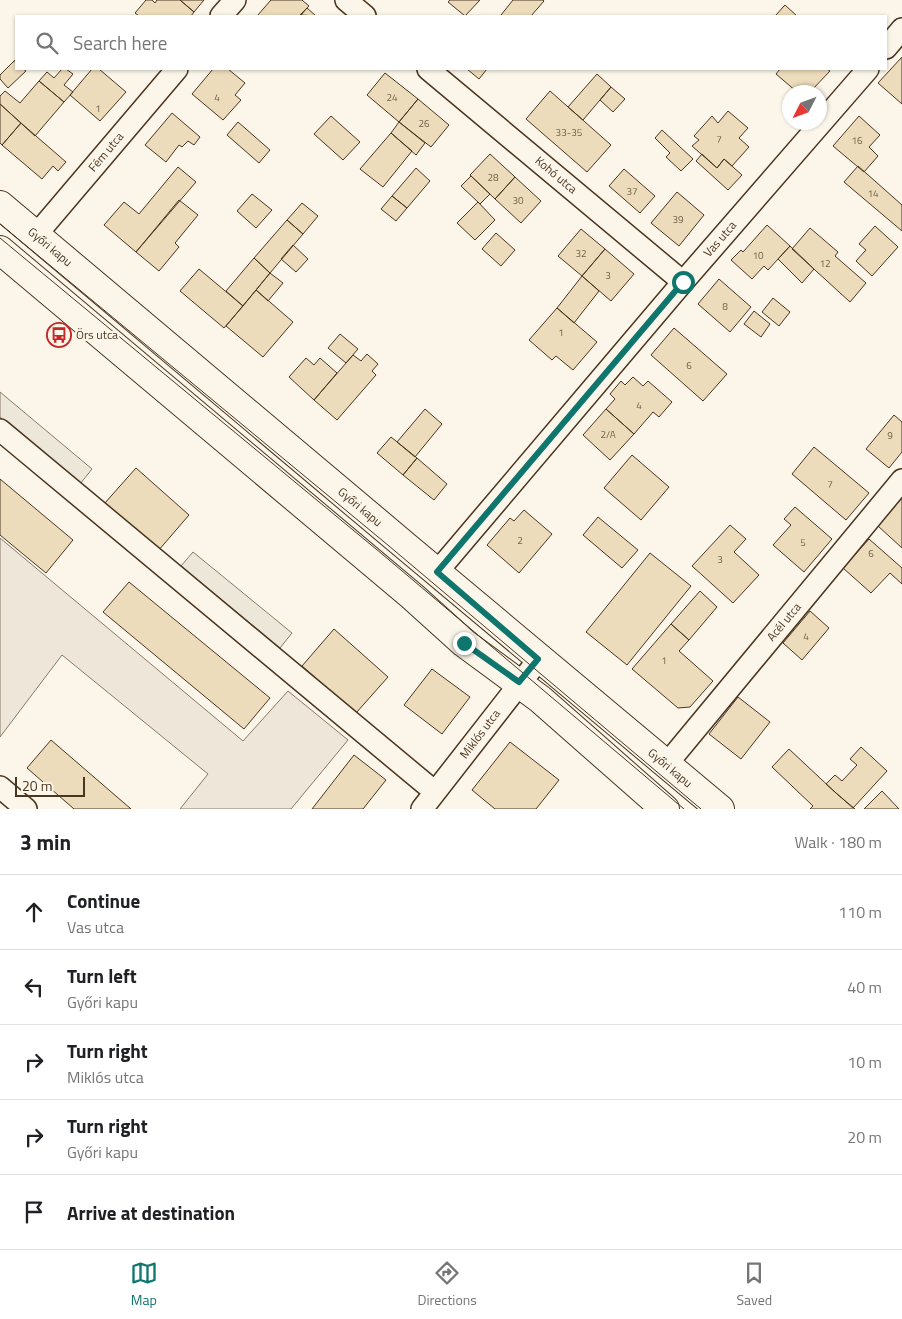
<!DOCTYPE html>
<meta charset="utf-8">
<style>
:root{--surface:#fff;--page:#f6f6f6;--text:#202124;--muted:#757577;--line:#e0e0e0;--accent:#0f766e}
body{margin:0;font-family:"Titillium Web",sans-serif;background:var(--page);color:var(--text)}
.compass{position:absolute;left:782px;top:85px;width:45px;height:45px;border-radius:50%;background:var(--surface);box-shadow:0 1px 4px #0004;rotate:228deg}
.scale{position:absolute;left:15px;bottom:12px;width:70px;box-sizing:border-box;padding-left:5px;border:2px solid #4a3520;border-top:0;font-size:14px;line-height:18px;white-space:nowrap;color:#4a3520;-webkit-text-stroke:4px #fbf6e9;paint-order:stroke}
.stop{position:absolute;width:15px;height:15px;margin:-11px;border:4px solid #0f766e;border-radius:50%;background:#fff}
.stop.end{background:#0f766e;border-color:#fff;box-shadow:0 1px 5px #0008}
.list{margin:0;padding:0;list-style:none}
h2{display:flex;justify-content:space-between;align-items:center;height:65px;margin:0;padding:0 20px;font-size:21px}
h2 small{font-size:16px;font-weight:400;color:var(--muted)}
.list li{display:grid;grid-template-columns:32px 1fr auto;gap:15px;align-items:center;box-sizing:border-box;height:75px;padding:0 20px;border-top:1px solid var(--line)}
.list b{display:block;font-size:19px;white-space:nowrap}
.list p{margin:0;font-size:16px;white-space:nowrap;color:var(--muted)}
.list em{font-size:16px;font-style:normal;color:var(--muted)}
.icon{flex:none;width:28px;height:28px;fill:none;stroke:currentColor;stroke-width:2;stroke-linecap:round;stroke-linejoin:round}
.map{position:relative;flex:none;width:902px;height:809px;overflow:hidden}
.search{position:absolute;background:var(--surface);box-shadow:0 1px 4px #0004;left:15px;right:15px;top:15px;height:55px;display:flex;align-items:center;gap:12px;box-sizing:border-box;padding:0 18px;border-radius:0px;color:var(--muted);font-size:19px}
.sheet{height:440px;background:var(--surface)}
nav{display:flex;justify-content:space-around;align-items:center;box-sizing:border-box;height:70px;border-top:1px solid var(--line);background:var(--surface);font-size:14px;color:var(--muted)}
nav a{display:grid;justify-items:center;gap:2px}
nav .on{color:var(--accent)}
.map>svg:first-child{display:block}
.green{fill:#ede6d9;stroke:#887966}
.parking{fill:#ede7d9;stroke:#887966}
.building{fill:#ecdcbc;stroke:#4a3520}
.lines{fill:none;stroke-linecap:round;stroke-linejoin:round}
.street-casing{stroke:#4a3520;stroke-width:24}
.secondary-casing{stroke:#4a3520;stroke-width:30}
.street{stroke:#fbf6e9;stroke-width:21}
.secondary{stroke:#fbf6e9;stroke-width:28}
.tram{stroke:#4a3520;stroke-width:1}
.route{stroke:#0f766e;stroke-width:6}
.labels{text-anchor:middle;stroke-width:4;stroke-linejoin:round;paint-order:stroke}
.number-label{font-size:10px;fill:#725f47}
.street-label{font-size:12px;fill:#4a3520;stroke:#fbf6e9}
.poi-label{font-size:12px;fill:#4a3520;stroke:#fbf6e9;text-anchor:start}
</style>
<div class="map">
<svg width="902" height="809" viewBox="0 0 902 809">
<rect width="100%" height="100%" fill="#fbf6e9"/>
<!-- green -->
<path class="green" d="M0 538 243 741 288 691 348 740 291 809H180L208 774 62 655 0 737Z"/>
<!-- parking -->
<path class="parking" d="M0 392 92 469 80 484 0 417Z
M193 552 292 633 280 648 181 566Z"/>
<!-- building -->
<path class="building" d="M146 0H152L155 3 157 0H180L194 12 191 16H139L135 13Z
M180 0H204L194 12Z
M271 0H302L309 6 299 16H257Z
M450 0H480L465 16 448 2Z
M513 0H543L544 1 531 16H503L501 15Z
M785 5 797 16H775Z
M307 8 316 16 301 15Z
M902 57V104L878 83Z
M15 60 16 69H23L26 71 8 88 0 79V75Z
M62 69H66L73 74 64 85 73 92 64 102 39 81 47 72 54 78Z
M92 69H99L126 92 100 121 70 95Z
M213 69H228L245 83 235 95 241 100 223 120 192 94Z
M467 69H487L479 79Z
M780 69H827L830 71 810 92H797L776 74Z
M385 73 418 99 399 122 367 95Z
M597 74 611 87 583 120 568 107Z
M39 81 64 102 35 136 0 104V96L5 91 20 103Z
M611 87 625 99 613 112 600 100Z
M550 91 611 145 587 172 526 119Z
M418 99 449 125 431 147 399 122Z
M0 104 21 123 2 145 0 143Z
M728 111 748 128 739 138 749 147 732 166 724 159 717 168 692 146 699 140 694 136 712 116 718 123Z
M172 113 200 137 194 145 188 141 182 147 179 145 166 162 145 145Z
M331 116 360 142 343 160 314 134Z
M859 116 880 135 869 147 878 156 864 172 833 146Z
M238 122 270 150 259 163 227 135Z
M399 122 425 143 416 155 391 133Z
M21 123 66 162 58 171 53 166 42 179 2 145Z
M662 130 693 159 681 171 666 157 670 153 655 138Z
M391 133 412 151 383 187 360 169Z
M490 154 515 177 495 199 470 175Z
M702 154 717 168 724 159 742 175 728 190 696 161Z
M858 166 902 205V231L844 182Z
M178 167 196 182 136 252 104 225 124 202 139 214Z
M416 168 430 181 407 208 392 196Z
M624 169 655 196 640 213 609 186Z
M471 176 490 194 480 204 461 186Z
M515 177 541 201 521 223 495 199Z
M677 192 704 215 679 246 651 223Z
M252 194 272 210 256 228 237 211Z
M392 196 407 208 396 221 381 209Z
M179 200 198 215 175 243 179 247 159 271 136 252Z
M478 202 495 220 475 240 457 223Z
M302 203 318 216 303 234 287 220Z
M287 220 303 234 270 273 254 258Z
M767 225 790 246 768 270 764 266 752 279 731 260 741 250 743 252Z
M875 226 898 247 872 276 856 261 866 250 859 244Z
M810 228 838 252 835 256 866 283 850 302 792 249Z
M581 229 605 249 582 276 558 256Z
M496 233 515 250 501 266 482 249Z
M293 245 308 259 296 272 281 259Z
M790 246 814 269 802 283 778 259Z
M605 249 634 274 611 301 582 276Z
M254 258 270 273 243 306 226 291Z
M199 269 243 306 224 328 180 291Z
M270 273 283 283 268 301 256 290Z
M582 276 599 291 574 323 557 308Z
M719 279 751 307 730 332 698 304Z
M256 290 293 322 263 357 226 326Z
M773 298 790 312 779 326 762 312Z
M557 308 597 342 573 370 556 356 552 360 529 340Z
M754 311 770 324 761 337 744 324Z
M674 328 727 374 703 401 651 355Z
M340 334 358 349 346 363 328 348Z
M367 354 378 364 372 371 376 375 337 420 314 400 353 355 361 361Z
M306 358 314 365 320 358 337 373 314 400 289 377Z
M633 377 643 386 648 381 672 402 659 417 653 412 634 434 606 409 615 399 610 394 621 381 625 385Z
M425 409 442 424 415 457 397 442Z
M606 409 634 434 610 460 583 435Z
M894 415 902 422V452L889 468 866 449Z
M391 437 417 458 403 475 377 453Z
M814 447 869 493 846 520 792 474Z
M632 455 669 487 641 520 604 488Z
M417 458 447 484 434 500 403 475Z
M136 468 189 515 158 551 104 504Z
M0 479 73 540 46 573 0 535Z
M902 498V548L878 526Z
M795 507 832 539 804 572 773 545 791 525 784 519Z
M524 510 552 534 519 573 487 545 510 518 514 521Z
M598 517 638 550 622 568 583 535Z
M730 525 746 539 734 552 759 575 733 603 692 566Z
M869 539 902 568V584L890 573 871 593 843 568Z
M650 553 691 586 627 665 586 632Z
M129 582 270 698 244 729 103 612Z
M700 591 717 607 689 640 671 624Z
M810 611 829 628 802 660 783 643Z
M671 624 689 640 679 651 713 681 690 707 678 708 632 669Z
M334 629 388 677 356 713 302 666Z
M432 669 470 697 442 734 404 705Z
M738 697 770 722 741 759 709 734Z
M51 740 131 809H74L27 768Z
M510 742 559 780 536 809H495L472 790Z
M861 747 887 771 853 808 826 784 835 775 842 781 857 765 850 759Z
M789 749 837 794 855 809H810L813 806 772 767Z
M354 755 386 780 363 809H312Z
M882 791 899 809H864Z"/>
<g class="lines">
<defs>
<path id="street" d="M346 0 365 16
M221 16 235 0
M886 48 902 29
M428 69 683 282
M36 235 177 69
M0 430 435 792
M437 572 683 282 868 69
M666 765 902 480
M0 787 26 809
M422 809 539 659"/>
<path id="secondary" d="M0 205C240 406 479 609 720 809
M0 250 412 596 464 643 540 699 665 809"/>
</defs>
<!-- street casing -->
<use href="#street" class="street-casing"/>
<!-- secondary casing -->
<use href="#secondary" class="secondary-casing"/>
<!-- street -->
<use href="#street" class="street"/>
<!-- secondary -->
<use href="#secondary" class="secondary"/>
<!-- tram -->
<path class="tram" d="M0 224 389 546 701 809
M0 238 382 554 684 809"/>
</g>
<g class="lines">
<!-- route -->
<path class="route" d="M464 643 519 682 538 659 437 572 683 282"/>
</g>
<!-- icons -->
<defs>
<symbol id="bus-ring" viewBox="-11 -11 22 22"><circle r="9.5" fill="#fbf6e9" stroke="#c62828" stroke-width="1.5"/><path d="M-5-6H5V4H4V6H2V4H-2V6H-4V4H-5ZM-3.5-4V0h7V-4ZM-3.5 1.2v1.5H-2V1.2ZM2 1.2v1.5H3.5V1.2Z" fill="#c62828"/></symbol>
</defs>
<g fill-rule="evenodd">
<use href="#bus-ring" x="45" y="321" width="28" height="28"/>
</g>
<g class="labels">
<!-- number labels -->
<g class="number-label">
<text x="217" y="101">4</text>
<text x="392" y="101">24</text>
<text x="98" y="112">1</text>
<text x="424" y="127">26</text>
<text x="569" y="136">33-35</text>
<text x="719" y="143">7</text>
<text x="857" y="144">16</text>
<text x="493" y="181">28</text>
<text x="632" y="195">37</text>
<text x="873" y="197">14</text>
<text x="518" y="204">30</text>
<text x="678" y="223">39</text>
<text x="581" y="257">32</text>
<text x="758" y="259">10</text>
<text x="825" y="267">12</text>
<text x="608" y="279">3</text>
<text x="725" y="310">8</text>
<text x="561" y="336">1</text>
<text x="689" y="369">6</text>
<text x="639" y="409">4</text>
<text x="608" y="438">2/A</text>
<text x="890" y="439">9</text>
<text x="830" y="488">7</text>
<text x="520" y="544">2</text>
<text x="803" y="546">5</text>
<text x="871" y="557">6</text>
<text x="720" y="563">3</text>
<text x="806" y="640">4</text>
<text x="664" y="664">1</text>
</g>
<!-- street labels -->
<g class="street-label">
<text transform="translate(106 152) rotate(-50)" y="4">Fém utca</text>
<text transform="translate(556 175) rotate(40)" y="4">Kohó utca</text>
<text transform="translate(720 239) rotate(-49)" y="4">Vas utca</text>
<text transform="translate(50 247) rotate(40)" y="4">Győri kapu</text>
<text transform="translate(360 507) rotate(40)" y="4">Győri kapu</text>
<text transform="translate(784 622) rotate(-50)" y="4">Acél utca</text>
<text transform="translate(480 734) rotate(-53)" y="4">Miklós utca</text>
<text transform="translate(670 768) rotate(40)" y="4">Győri kapu</text>
</g>
<!-- poi labels -->
<g class="poi-label">
<text x="76" y="339">Örs utca</text>
</g>
</g>
</svg>
<svg class="compass" viewBox="-18 -18 36 36"><path d="M0-13l5 13h-10z" fill="#e53935"/><path d="M0 13l5-13h-10z" fill="#757577"/></svg>
<div class="scale">20 m</div>
<div class="stop" style="left:683px;top:282px"></div>
<div class="stop end" style="left:464px;top:643px"></div>
<div class="search"><svg class="icon" aria-label="search" viewBox="0 0 24 24"><circle cx="10" cy="10" r="6"/><path d="M15 15l6 6"/></svg>Search here</div>
</div>
<section class="sheet">
<h2>3 min<small>Walk · 180 m</small></h2>
<ul class="list">
<li><svg class="icon" aria-label="ahead" viewBox="0 0 24 24"><path d="M12 20V5M6 11l6-6 6 6"/></svg><div><b>Continue</b><p>Vas utca</p></div><em>110 m</em></li>
<li><svg class="icon" aria-label="left" viewBox="0 0 24 24"><path d="M17 20v-9H6M10 6l-5 5 5 5"/></svg><div><b>Turn left</b><p>Győri kapu</p></div><em>40 m</em></li>
<li><svg class="icon" aria-label="right" viewBox="0 0 24 24"><path d="M7 20v-9h11M14 6l5 5-5 5"/></svg><div><b>Turn right</b><p>Miklós utca</p></div><em>10 m</em></li>
<li><svg class="icon" aria-label="right" viewBox="0 0 24 24"><path d="M7 20v-9h11M14 6l5 5-5 5"/></svg><div><b>Turn right</b><p>Győri kapu</p></div><em>20 m</em></li>
<li><svg class="icon" aria-label="arrive" viewBox="0 0 24 24"><path d="M6 21V4h12l-3 4 3 4H6"/></svg><div><b>Arrive at destination</b></div></li>
</ul>
</section>
<nav>
<a class="on"><svg class="icon" aria-label="map" viewBox="0 0 24 24"><path d="M3 6l6-2 6 2 6-2v14l-6 2-6-2-6 2zM9 4v14M15 6v14"/></svg>Map</a>
<a><svg class="icon" aria-label="directions" viewBox="0 0 24 24"><path d="M12 3l9 9-9 9-9-9zM9 14v-3h6M13 9l2 2-2 2"/></svg>Directions</a>
<a><svg class="icon" aria-label="saved" viewBox="0 0 24 24"><path d="M7 4h10v16l-5-4-5 4z"/></svg>Saved</a>
</nav>
